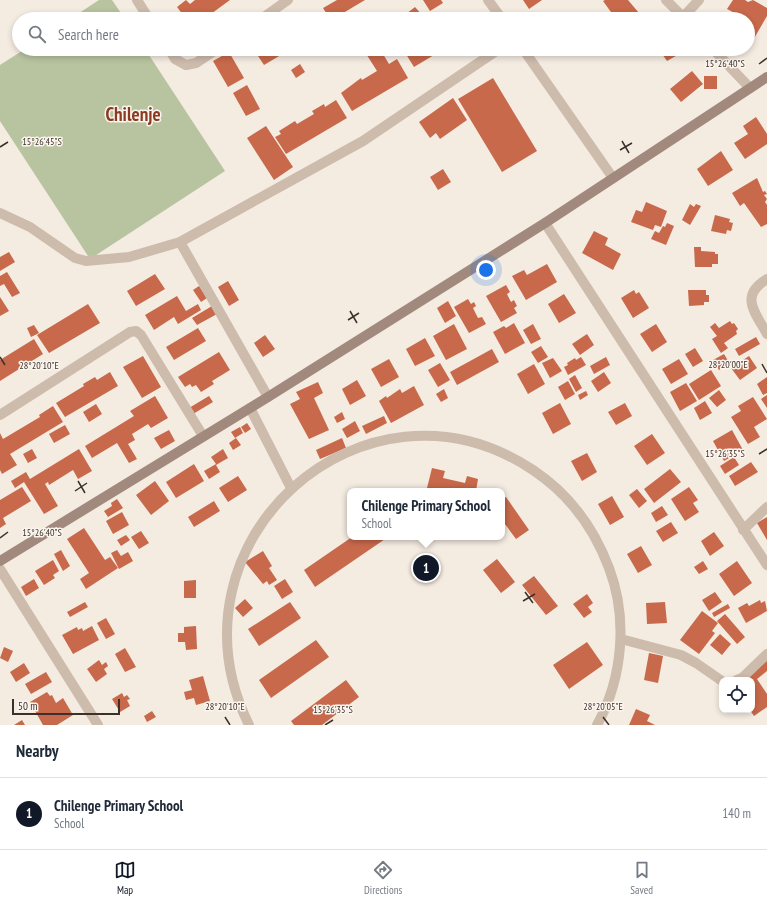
<!DOCTYPE html>
<meta charset="utf-8">
<style>
:root{--surface:#fff;--page:#f6f6f7;--text:#1f2937;--muted:#747a83;--line:#e0e1e3;--accent:#111827}
body{margin:0;font-family:"PT Sans Narrow",sans-serif;background:var(--page);color:var(--text)}
.controls{position:absolute;right:12px;bottom:12px;display:grid;overflow:hidden;border-radius:8px;box-shadow:0 2px 6px #0003}
.controls button{width:36px;height:36px;display:grid;place-items:center;padding:0;border:0;border-bottom:1px solid var(--line);background:var(--surface);color:var(--text);font:20px sans-serif}
.scale{position:absolute;left:12px;bottom:10px;width:108px;box-sizing:border-box;padding-left:4px;border:2px solid #3b302b;border-top:0;font-size:11px;line-height:14px;white-space:nowrap;color:#3b302b;-webkit-text-stroke:3px #fbf5ee;paint-order:stroke}
.you{position:absolute;left:486px;top:270px;width:14px;height:14px;margin:-10px;border:3px solid #fff;border-radius:50%;background:#1a73e8;box-shadow:0 0 0 6px #1a73e833}
.badge{display:grid;place-items:center;width:26px;height:26px;border-radius:50%;background:var(--accent);color:#fff;font-size:13px;font-weight:700}
.pin{position:absolute;translate:-50% -50%;border:2px solid #fff;box-shadow:0 1px 4px #0006}
.popup{position:absolute;left:347px;top:488px;width:158px;height:52px;box-sizing:border-box;display:grid;place-content:center;border-radius:8px;background:var(--surface);filter:drop-shadow(0 1px 3px #0005);font-size:13px;white-space:nowrap;color:var(--muted)}
.popup b{font-size:15px;color:var(--text)}
.popup::after{content:'';position:absolute;left:50%;top:100%;margin-left:-8px;border:8px solid transparent;border-top-color:var(--surface)}
.list{margin:0;padding:0;list-style:none}
h2{display:flex;justify-content:space-between;align-items:center;height:52px;margin:0;padding:0 16px;font-size:17px}
h2 small{font-size:13px;font-weight:400;color:var(--muted)}
.list li{display:grid;grid-template-columns:26px 1fr auto;gap:12px;align-items:center;box-sizing:border-box;height:72px;padding:0 16px;border-top:1px solid var(--line)}
.list b{display:block;font-size:15px;white-space:nowrap}
.list p{margin:0;font-size:13px;white-space:nowrap;color:var(--muted)}
.list em{font-size:13px;font-style:normal;color:var(--muted)}
.icon{flex:none;width:22px;height:22px;fill:none;stroke:currentColor;stroke-width:2;stroke-linecap:round;stroke-linejoin:round}
.map{position:relative;flex:none;width:767px;height:725px;overflow:hidden}
.search{position:absolute;background:var(--surface);box-shadow:0 2px 6px #0003;left:12px;right:12px;top:12px;height:44px;display:flex;align-items:center;gap:10px;box-sizing:border-box;padding:0 14px;border-radius:22px;color:var(--muted);font-size:15px}
.sheet{height:124px;background:var(--surface)}
nav{display:flex;justify-content:space-around;align-items:center;box-sizing:border-box;height:56px;border-top:1px solid var(--line);background:var(--surface);font-size:11px;color:var(--muted)}
nav a{display:grid;justify-items:center;gap:2px}
nav .on{color:var(--accent)}
.map>svg:first-child{display:block}
.green{fill:#b8c4a0}
.building{fill:#c8694b}
.lines{fill:none;stroke-linecap:round;stroke-linejoin:round}
.street{stroke:#cdbbac;stroke-width:10}
.secondary{stroke:#a18a7d;stroke-width:10}
.ticks{fill:none;stroke:#3b302b;stroke-width:1.5}
.labels{text-anchor:middle;stroke-width:3;stroke-linejoin:round;paint-order:stroke}
.district-label{font-size:19px;font-weight:bold;fill:#8c3b22;stroke:#fbf5ee}
.ticks-label{font-size:10px;text-anchor:middle;fill:#3b302b;stroke:#fbf5ee;stroke-width:3;stroke-linejoin:round;paint-order:stroke}
</style>
<div class="map">
<svg width="767" height="725" viewBox="0 0 767 725">
<rect width="100%" height="100%" fill="#f4ebe1"/>
<!-- green -->
<path class="green" d="M99 0H112L125 19H70Z
M25 49H145L225 171 90 259 0 121V65Z"/>
<!-- building -->
<path class="building" d="M186 0 190 4 195 0H230L204 19H186L177 7Z
M337 0H365L333 19H330L323 8Z
M423 0H441L443 3 430 11Z
M523 0H542L529 9Z
M605 0H628L639 13 631 19H616L603 1Z
M733 0H745L748 2 753 0 767 8V16L753 40 748 37V19H741L742 17 727 9Z
M415 7 422 15 417 19H410L406 14Z
M262 49H291L264 65 256 53Z
M363 49H380L389 64 397 59 408 78 352 111 341 93 361 78 362 80 377 71Z
M409 49H444L414 67 404 51Z
M663 49H688L667 61 660 51Z
M229 52 244 78 228 87 213 61Z
M300 64 305 72 296 78 291 70Z
M692 71 703 84 681 102 670 89Z
M704 76H717V89H704Z
M493 78 537 151 502 172 458 99Z
M247 85 260 109 246 116 233 93Z
M453 98 467 120 440 139 436 133 430 138 419 122Z
M336 100 347 118 286 154 275 137 281 134 279 131 295 121 297 124 314 114 312 111 324 104 325 107Z
M756 117 767 134V144L745 159 734 143 748 134 743 126Z
M266 126 293 167 274 180 247 138Z
M721 151 733 170 708 186 697 169Z
M443 169 451 182 438 190 430 177Z
M757 178 763 192 765 191 767 194 764 195 767 199 765 202 767 205V224L761 227 744 203 740 206 732 193Z
M646 202 667 211 661 227 655 225 653 230 631 222 636 210 642 212Z
M690 204 694 207 696 204 701 206 690 225 682 220Z
M715 215 730 219 729 222 733 223 731 231 727 230 726 234 711 231Z
M667 223 674 226 666 245 651 239 655 231 659 233 663 226 665 227Z
M594 231 608 238 605 245 621 254 613 270 582 253Z
M694 247H701V251L715 252V254H718V264H712V267H695Z
M9 252 15 262 0 271V257Z
M547 264 557 282 526 300 512 276 524 270 527 275Z
M7 272 20 293 12 297 4 284 0 286V276Z
M155 274 165 289 136 306 127 291Z
M228 281 239 300 229 306 218 287Z
M506 285 510 292 507 294 511 302 514 300 517 306 514 308 517 313 501 322 486 296Z
M199 286 207 298 201 302 193 290Z
M634 290 636 294 639 292 649 308 633 318 621 298Z
M688 290H706V295H709V302H704V305L689 306Z
M564 294 576 313 559 323 548 304Z
M177 296 186 311 198 304 201 310 178 324 174 317 154 330 145 315Z
M0 297 9 311 0 316Z
M468 299 471 304 474 302 476 306 473 308 478 318 482 317 486 324 469 333 454 307Z
M448 301 456 316 445 323 437 308Z
M88 304 100 323 49 353 37 335Z
M212 306 217 314 197 325 192 318Z
M730 321 732 324 734 323 738 329 736 331 737 334 724 343 728 348 721 353 712 339 717 336 710 327 715 323 719 328Z
M514 323 525 343 505 354 493 332 504 326 506 328Z
M454 324 467 349 446 360 433 336Z
M533 324 541 339 531 344 523 330Z
M656 324 667 342 652 352 640 334Z
M34 325 39 333 31 337 27 328Z
M198 328 206 341 174 360 166 347Z
M587 334 594 345 580 355 572 344Z
M265 335 275 349 263 357 254 343Z
M756 337 760 344 739 356 735 349Z
M425 338 435 356 415 366 406 349Z
M34 339 43 354 0 381V360Z
M541 346 548 357 538 363 531 352Z
M695 348 703 361 693 367 685 354Z
M492 349 499 362 457 385 450 372Z
M219 352 230 370 212 381 214 384 201 392 196 385 192 387 190 384 185 387 178 377Z
M724 354 730 364 719 370 713 360Z
M143 356 161 387 142 398 123 367Z
M749 356 757 368 740 380 731 368Z
M581 357 586 365 568 375 564 367 568 365 567 363 575 358 576 360Z
M606 357 610 365 594 374 590 366Z
M553 358 562 371 550 378 542 363Z
M389 359 399 377 381 387 371 369Z
M679 359 688 374 671 384 662 369Z
M440 363 450 380 438 387 428 370Z
M534 364 545 384 528 394 517 374Z
M711 370 721 386 699 400 689 384Z
M110 372 118 386 65 417 56 403 84 386 83 384 95 377 97 380Z
M604 372 611 383 598 392 591 381Z
M575 375 582 388 576 392 569 379Z
M767 377V393L763 395 757 384Z
M357 380 366 396 350 405 342 389Z
M568 381 575 394 565 400 558 387Z
M318 382 323 393 314 398 329 430 309 439 290 404 300 399 296 392Z
M686 383 697 401 680 411 670 392Z
M414 386 424 405 391 423 379 401 386 396 387 398 400 389 402 393Z
M444 389 448 398 441 402 436 394Z
M719 390 726 400 717 407 709 398Z
M586 391 588 395 580 400 578 395Z
M767 395V408L761 399Z
M155 396 168 418 151 428 148 424 132 434 135 440 128 444 137 459 129 463 117 443 92 458 85 446 134 416 130 411Z
M209 396 213 402 193 414 189 408Z
M753 397 767 419 754 427 760 437 748 444 731 417 741 411 738 406Z
M705 401 712 413 700 420 694 408Z
M560 403 571 424 553 434 542 413Z
M625 403 632 416 616 425 608 412Z
M96 404 102 414 89 422 83 412Z
M53 406 63 422 10 454 17 465 2 474 0 470V433L3 439 40 417 39 415Z
M342 412 345 419 337 423 334 417Z
M384 416 387 423 366 434 362 426Z
M355 421 360 431 347 438 342 429Z
M247 423 251 429 245 433 241 427Z
M65 425 70 434 54 443 49 434Z
M240 427 243 433 235 438 231 432Z
M169 430 175 441 161 449 154 438Z
M732 430 743 450 724 461 713 441Z
M652 434 665 453 647 465 634 446Z
M236 438 241 445 233 450 229 443Z
M342 438 346 448 320 459 316 450Z
M32 449 37 458 28 463 23 454Z
M79 449 92 471 78 479 73 470 49 485 48 482 45 484 58 506 44 514 24 482 15 488 11 481 26 472 30 479Z
M223 449 228 458 216 465 220 472 209 479 204 471 216 464 211 457Z
M587 453 597 472 582 481 571 461Z
M734 457 739 465 725 474 720 466Z
M751 462 758 472 735 486 729 476Z
M194 464 204 481 176 498 166 482Z
M432 468 445 471 443 478 465 483 467 476 478 479 476 491H442L427 488Z
M670 469 681 482 654 503 644 489Z
M238 476 247 490 228 502 219 488Z
M155 481 169 501 151 515 136 495Z
M22 487 31 501 3 518 6 524 0 528V500Z
M689 487 698 500 693 503 699 512 685 521 671 499Z
M637 489 647 501 639 508 629 495Z
M612 496 624 517 610 525 598 504Z
M506 497 529 530 516 539 502 520V500Z
M117 499 123 508 108 517 104 511 112 506 111 503Z
M214 501 220 511 194 527 188 517Z
M662 506 668 515 656 522 651 513Z
M122 512 129 525 113 534 106 521Z
M767 517V540L757 523Z
M671 522 678 533 663 542 656 531Z
M84 528 105 560 110 557 118 568 86 589 80 579 89 573 67 539Z
M141 531 149 543 139 549 131 537Z
M714 532 724 546 710 556 701 541Z
M126 535 130 540 121 546 117 540Z
M352 537H388L315 587 304 570Z
M641 546 652 565 638 573 627 554Z
M61 550 70 566 63 571 54 554Z
M117 550 121 556 128 552 133 561 119 569 111 553Z
M263 551 272 566 269 568 277 580 269 585 267 581 263 584 245 562Z
M497 559 515 582 501 593 483 570Z
M53 560 59 571 53 575 55 578 44 585 35 571Z
M703 561 708 569 699 574 694 567Z
M737 561 752 583 734 596 719 574Z
M534 576 558 606 546 615 522 585Z
M34 579 39 588 26 596 21 587Z
M285 579 293 592 282 599 274 586Z
M196 580V598H184V581Z
M715 592 722 602 709 611 702 600Z
M587 594 593 603 588 607 592 612 584 618 573 604Z
M245 599 253 608 243 617 235 608Z
M760 600 761 603 765 601 767 611 746 623 738 608 747 603 749 606Z
M85 602 88 607 70 617 67 612Z
M290 602 301 618 259 646 248 629Z
M665 602 667 623 647 624 646 603Z
M728 604 730 608 714 617 712 613Z
M702 611 718 623 712 631 715 633 699 654 680 640Z
M725 614 745 637 737 644 717 621Z
M106 618 115 634 106 639 97 623Z
M92 626 99 640 73 654 62 635 77 627 78 630 82 628 83 631Z
M196 626 197 649 186 650 185 642H178V633H184V627Z
M720 634 731 644 722 655 710 645Z
M316 640 329 657 271 698 259 680Z
M587 642 603 665 569 689 553 665Z
M4 647 13 651 8 662 0 658Z
M125 648 136 667 125 672 115 654Z
M649 653 663 656 658 683 644 680Z
M767 657V671L757 679 767 694V707L754 716 750 710H752V680H749L745 674Z
M99 660 102 665 106 662 108 666 104 669 107 674 96 682 87 669Z
M24 663 30 673 16 682 10 672Z
M46 672 52 682 31 694 25 684Z
M203 676 210 701 196 705 194 698 186 700 184 692 192 690 189 680Z
M346 680 359 697 322 725H294L291 721Z
M47 692 50 696 52 695 56 703 63 698 73 715 57 725H43L30 702Z
M122 693 124 697 127 695 130 699 127 700 130 706 120 712 112 699Z
M636 709 650 715 647 721 655 725H629Z
M152 711 156 717 147 722 144 716Z
M22 720 25 725H14Z"/>
<g class="lines">
<!-- street -->
<path class="street" d="M137 0 149 19
M488 0 502 19
M666 0 685 19
M683 17 699 0
M261 19 288 0
M169 49 175 59 186 65 196 63 217 49
M523 49 613 178
M713 49 750 88
M0 213 30 227 75 258 86 261 129 257 180 242 363 141 499 49
M545 223 767 565
M180 242 268 397
M767 279C739 296 755 312 767 334
M250 408 291 488
M0 415 130 332 136 331 141 335 203 436
M743 530 767 507
M0 569 98 725
M621 639 681 655 696 663 722 681
M737 680 742 678 767 654
M249 725C159 541 365 358 533 470 569 494 594 528 609 568 628 618 623 678 597 725"/>
<!-- secondary -->
<path class="secondary" d="M0 561 268 397 545 223 767 77"/>
</g>
<!-- ticks -->
<path class="ticks" d="M759 64 767 58M622 141 629 153M0 147 8 142M620 150 632 143M350 311 357 323M348 320 359 313M0 357 5 365M762 364 767 373M759 454 767 449M78 481 85 493M75 491 87 483M0 538 8 532M525 592 533 603M523 601 535 594M225 717 230 725M603 717 609 725M325 725 333 720"/>
<g class="labels">
<!-- district labels -->
<g class="district-label">
<text x="133" y="121">Chilenje</text>
</g>
</g>
<g class="ticks-label">
<text x="725" y="67">15°26'40"S</text>
<text x="42" y="145">15°26'45"S</text>
<text x="728" y="368">28°20'00"E</text>
<text x="39" y="369">28°20'10"E</text>
<text x="725" y="457">15°26'35"S</text>
<text x="42" y="536">15°26'40"S</text>
<text x="225" y="710">28°20'10"E</text>
<text x="603" y="710">28°20'05"E</text>
<text x="333" y="713">15°26'35"S</text>
</g>
</svg>
<div class="controls">
<button><svg class="icon" aria-label="locate" viewBox="0 0 24 24"><circle cx="12" cy="12" r="6"/><path d="M12 2v4M12 18v4M2 12h4M18 12h4"/></svg></button>
</div>
<div class="scale">50 m</div>
<div class="you"></div>
<div class="pin badge" style="left:426px;top:568px">1</div>
<div class="popup"><b>Chilenge Primary School</b>School</div>
<div class="search"><svg class="icon" aria-label="search" viewBox="0 0 24 24"><circle cx="10" cy="10" r="6"/><path d="M15 15l6 6"/></svg>Search here</div>
</div>
<section class="sheet">
<h2>Nearby<small></small></h2>
<ul class="list">
<li><span class="badge">1</span><div><b>Chilenge Primary School</b><p>School</p></div><em>140 m</em></li>
</ul>
</section>
<nav>
<a class="on"><svg class="icon" aria-label="map" viewBox="0 0 24 24"><path d="M3 6l6-2 6 2 6-2v14l-6 2-6-2-6 2zM9 4v14M15 6v14"/></svg>Map</a>
<a><svg class="icon" aria-label="directions" viewBox="0 0 24 24"><path d="M12 3l9 9-9 9-9-9zM9 14v-3h6M13 9l2 2-2 2"/></svg>Directions</a>
<a><svg class="icon" aria-label="saved" viewBox="0 0 24 24"><path d="M7 4h10v16l-5-4-5 4z"/></svg>Saved</a>
</nav>
